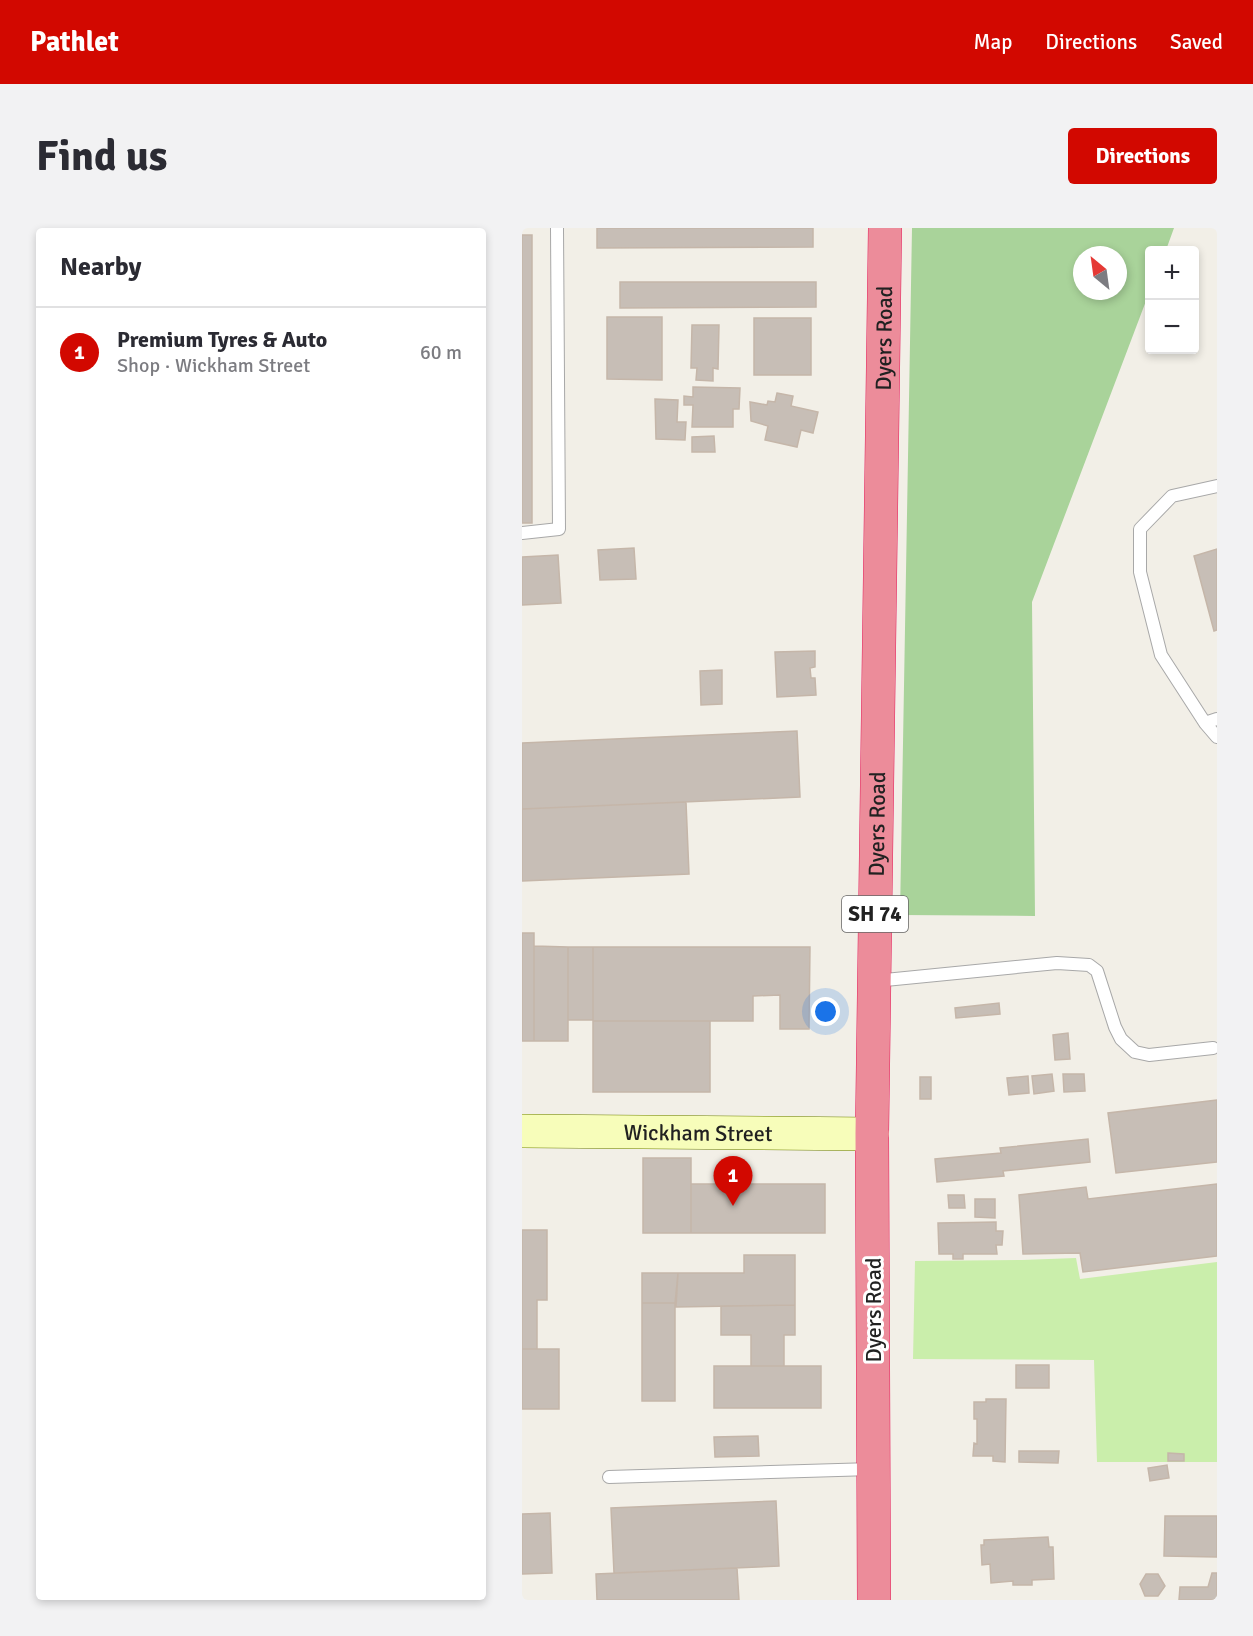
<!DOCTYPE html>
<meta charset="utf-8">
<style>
:root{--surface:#fff;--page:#f2f2f3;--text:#2b2b33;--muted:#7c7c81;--line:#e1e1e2;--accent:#d20800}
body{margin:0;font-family:Signika,sans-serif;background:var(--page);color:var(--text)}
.controls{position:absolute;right:18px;top:18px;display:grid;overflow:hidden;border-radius:6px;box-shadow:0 3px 9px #0003}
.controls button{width:54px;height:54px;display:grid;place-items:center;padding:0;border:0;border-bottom:2px solid var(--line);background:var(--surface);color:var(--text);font:30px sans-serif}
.compass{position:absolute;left:551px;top:18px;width:54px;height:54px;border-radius:50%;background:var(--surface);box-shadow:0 3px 9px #0003;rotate:331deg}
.you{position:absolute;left:304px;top:784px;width:21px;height:21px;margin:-15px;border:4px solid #fff;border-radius:50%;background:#1a73e8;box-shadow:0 0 0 9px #1a73e833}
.badge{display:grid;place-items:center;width:39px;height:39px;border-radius:50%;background:var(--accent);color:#fff;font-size:20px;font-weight:700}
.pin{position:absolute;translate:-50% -50px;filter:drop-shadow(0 2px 3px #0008)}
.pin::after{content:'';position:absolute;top:32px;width:21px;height:18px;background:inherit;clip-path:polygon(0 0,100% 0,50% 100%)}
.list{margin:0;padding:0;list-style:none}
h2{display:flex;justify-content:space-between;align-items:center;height:78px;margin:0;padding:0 24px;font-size:26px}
h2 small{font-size:20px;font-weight:400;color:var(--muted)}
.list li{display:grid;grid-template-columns:39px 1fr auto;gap:18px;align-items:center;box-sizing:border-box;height:90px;padding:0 24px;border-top:2px solid var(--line)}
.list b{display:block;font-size:22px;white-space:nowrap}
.list p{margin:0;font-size:20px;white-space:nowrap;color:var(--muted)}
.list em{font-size:20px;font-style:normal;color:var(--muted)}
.map{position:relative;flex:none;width:695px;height:1372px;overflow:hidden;border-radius:6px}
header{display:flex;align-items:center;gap:36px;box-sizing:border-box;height:84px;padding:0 30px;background:var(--accent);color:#fff}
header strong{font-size:28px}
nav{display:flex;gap:33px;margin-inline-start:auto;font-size:21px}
.intro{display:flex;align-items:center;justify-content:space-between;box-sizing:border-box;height:144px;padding:0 36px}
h1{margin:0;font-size:42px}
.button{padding:15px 27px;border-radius:6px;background:var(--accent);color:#fff;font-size:21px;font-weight:700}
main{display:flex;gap:36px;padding:0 36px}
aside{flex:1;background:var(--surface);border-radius:6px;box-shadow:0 3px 9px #0003}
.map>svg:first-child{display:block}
.grass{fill:#caeeab}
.forest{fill:#a9d39a;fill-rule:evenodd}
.building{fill:#c7beb6;stroke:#c5b6a9;stroke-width:1.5}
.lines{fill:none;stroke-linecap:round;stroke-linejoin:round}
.lane-casing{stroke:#a8a8a8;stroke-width:14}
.secondary-casing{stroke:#6e8000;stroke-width:34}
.highway-casing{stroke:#e51f5c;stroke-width:34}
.lane{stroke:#fff;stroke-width:12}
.secondary{stroke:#f7fdba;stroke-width:33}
.highway{stroke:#ec8c9a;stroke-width:33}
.labels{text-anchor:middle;stroke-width:6;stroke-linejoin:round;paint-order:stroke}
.shield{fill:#fff;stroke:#646464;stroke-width:1.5}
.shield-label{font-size:21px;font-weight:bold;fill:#212121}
.street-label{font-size:22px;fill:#212121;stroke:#fff}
</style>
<header>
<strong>Pathlet</strong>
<nav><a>Map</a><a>Directions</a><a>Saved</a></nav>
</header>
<div class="intro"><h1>Find us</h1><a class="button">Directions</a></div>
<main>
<aside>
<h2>Nearby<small></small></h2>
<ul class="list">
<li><span class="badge">1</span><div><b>Premium Tyres &amp; Auto</b><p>Shop · Wickham Street</p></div><em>60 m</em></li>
</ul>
</aside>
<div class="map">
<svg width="695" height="1372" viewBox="0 0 695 1372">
<rect width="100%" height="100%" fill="#f2efe7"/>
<!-- grass -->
<path class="grass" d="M554 1030 558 1051 695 1034V1234H575L572 1132 391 1131 393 1033 500 1032Z"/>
<!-- forest -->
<path class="forest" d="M390 0H652L644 22H628L627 65 510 374 513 688 378 687ZM560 27H596V63H560Z"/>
<!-- building -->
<path class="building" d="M75 0H291V19L75 20Z
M0 7H10V295H0Z
M98 54H294V79L98 80Z
M85 89H140V152L85 151Z
M232 90H289V147H232Z
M170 97H197L196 141 191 140V153L174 152 175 140H169Z
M171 159 218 160 217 181H211V199H170L171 177H162V168L171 169Z
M255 165 271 168 269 178 296 184 291 205 279 202 275 219 243 212 246 198 229 193 228 174 245 177 246 173 253 174Z
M133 171 156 172 155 194H164L163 212 134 211Z
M192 208 193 224H170V209Z
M112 320 114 351 78 352 76 322Z
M695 321V402L692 403 672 328Z
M36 327 39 375 0 377V329Z
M293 423V439L288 440 289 450H293L294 467 255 469 253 424Z
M200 442V476L179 477 178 443Z
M275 503 278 569 0 581V515Z
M164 574 167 646 0 653V581Z
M0 705H12V813H0Z
M12 718 46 719V813H12Z
M46 719H71V792H46Z
M71 719H288L287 801H258V767L231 768V793H71Z
M477 775 478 786 434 790 433 780Z
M71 793H188V864H71Z
M546 805 548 831 533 832 531 807Z
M530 846 532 863 512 866 510 848Z
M541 846H562L563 863 542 864Z
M506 848 507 865 487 867 485 850Z
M398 849H409V871H398Z
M695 872V934L594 945 586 885Z
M566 911 568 934 481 943 482 948 415 954 413 931 479 925 478 920Z
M121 930H169V1005H121Z
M169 956H303V1005H169Z
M695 956V1028L561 1044 558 1025 501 1026 497 967 564 959 566 971Z
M426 967H442L443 980H427Z
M453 971H473V990L453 989Z
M474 994V1003H481L480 1017H474L475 1026H441V1031H431V1026H417L416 995Z
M0 1002H25V1072H15V1121H0Z
M222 1027H273V1077L154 1079 156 1045H222Z
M120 1045H156L153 1075H120Z
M120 1075H153V1173H120Z
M273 1077V1107H262V1138H229V1107H199V1078Z
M0 1121H37V1181H0Z
M494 1137H527V1160H494Z
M192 1138H299V1180H192Z
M464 1171H484L483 1234 471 1233V1228H451L452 1215 455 1216V1191H452V1174H464Z
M236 1208 237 1228 193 1229 192 1209Z
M497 1223H537L536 1235 497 1234Z
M646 1225 662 1226V1233H646Z
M645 1237 647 1250 628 1253 626 1240Z
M254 1273 257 1338 92 1345 89 1280Z
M28 1285 30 1345 0 1346V1286Z
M643 1288H695V1329L642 1328Z
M526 1309 527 1319H531L532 1351 510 1352V1357H491V1353L469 1355 468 1336 460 1337 459 1317H462V1312Z
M215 1340 217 1372H75L74 1346Z
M690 1345H695V1372H657L658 1359H686Z
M624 1346H636L643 1358 636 1368H623L618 1356Z"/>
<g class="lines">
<defs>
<path id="lane" d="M695 258 650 268 618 301V344L639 427 683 495 695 509
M0 305 37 301 35 0
M683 495 695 491
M353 753 535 735 567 737 575 743 593 799 599 811 613 824 627 827 691 820
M87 1249 350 1241"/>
<g id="secondary">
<path id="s1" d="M0 903 350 906"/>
</g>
<g id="highway">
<path id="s2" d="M352 1372 350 906 363 0"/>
</g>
</defs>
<!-- lane casing -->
<use href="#lane" class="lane-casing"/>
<!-- secondary casing -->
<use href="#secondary" class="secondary-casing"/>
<!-- highway casing -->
<use href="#highway" class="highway-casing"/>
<!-- lane -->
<use href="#lane" class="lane"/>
<!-- secondary -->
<use href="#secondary" class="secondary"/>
<!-- highway -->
<use href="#highway" class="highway"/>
</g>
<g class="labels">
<!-- shield labels -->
<rect class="shield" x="320" y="668" width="66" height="36" rx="4.5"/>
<g class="shield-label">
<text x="353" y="693">SH 74</text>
</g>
<!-- street labels -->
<g class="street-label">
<text dy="8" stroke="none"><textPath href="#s2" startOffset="1262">Dyers Road</textPath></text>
<text dy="8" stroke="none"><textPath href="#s2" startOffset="776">Dyers Road</textPath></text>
<text dy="8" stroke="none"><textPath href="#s1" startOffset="176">Wickham Street</textPath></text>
<text transform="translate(351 1082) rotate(-90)" y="8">Dyers Road</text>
</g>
</g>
</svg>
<div class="controls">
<button>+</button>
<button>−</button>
</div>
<svg class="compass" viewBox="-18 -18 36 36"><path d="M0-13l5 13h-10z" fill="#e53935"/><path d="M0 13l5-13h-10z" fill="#7c7c81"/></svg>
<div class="you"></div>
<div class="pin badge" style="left:211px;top:978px">1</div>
</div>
</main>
